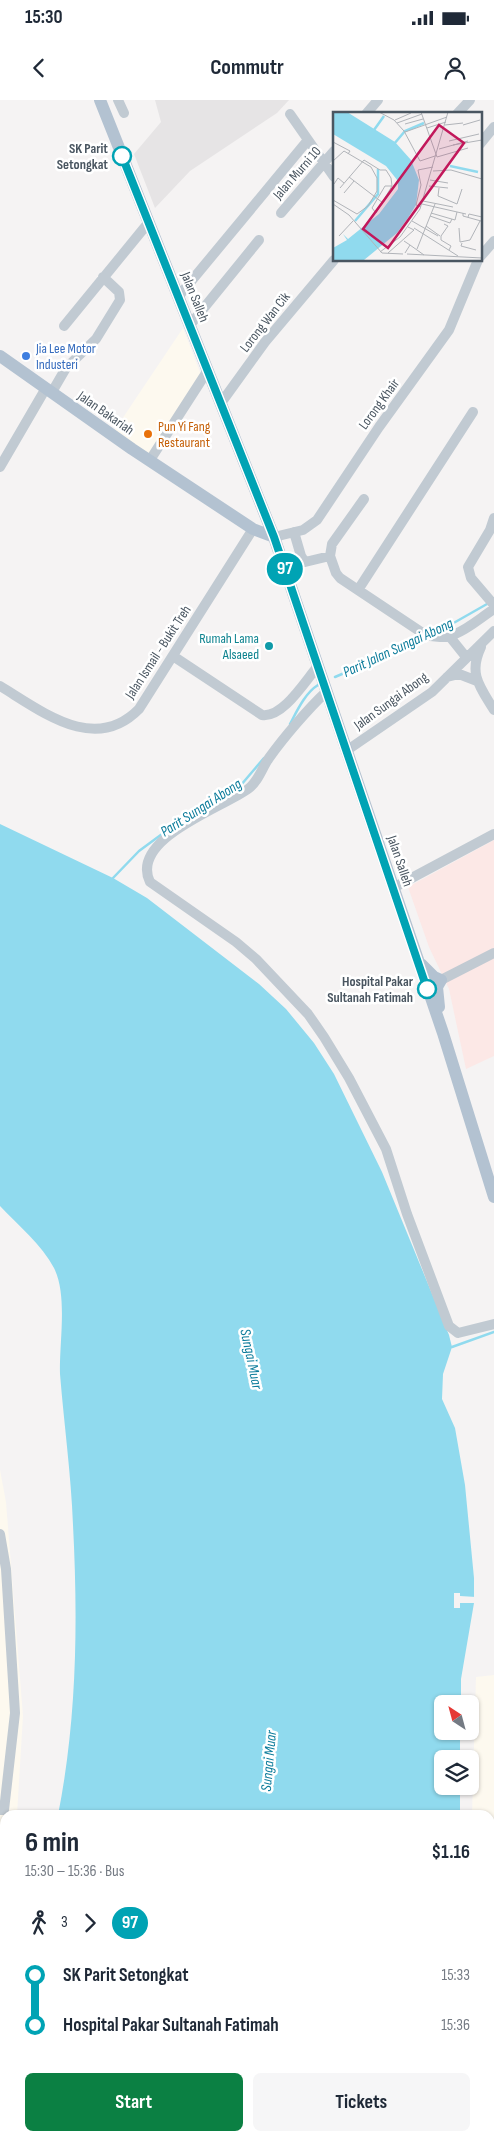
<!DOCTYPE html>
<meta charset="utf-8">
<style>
body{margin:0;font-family:"Sofia Sans Condensed",sans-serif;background:#f6f6f7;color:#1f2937;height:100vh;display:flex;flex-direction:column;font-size:19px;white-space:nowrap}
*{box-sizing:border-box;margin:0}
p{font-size:16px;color:#747a83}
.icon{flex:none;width:28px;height:28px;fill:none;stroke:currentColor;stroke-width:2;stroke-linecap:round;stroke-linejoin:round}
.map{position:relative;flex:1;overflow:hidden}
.drawer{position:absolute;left:0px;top:1710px;width:495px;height:331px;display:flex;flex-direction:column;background:#fff;border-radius:15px 15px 0 0;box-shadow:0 1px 4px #0004}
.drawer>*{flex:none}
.badge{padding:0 10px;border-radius:16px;font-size:18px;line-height:32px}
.needle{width:32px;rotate:324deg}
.controls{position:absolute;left:434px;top:1595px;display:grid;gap:10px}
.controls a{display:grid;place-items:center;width:45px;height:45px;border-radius:8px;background:#fff;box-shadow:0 1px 4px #0004;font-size:25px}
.map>.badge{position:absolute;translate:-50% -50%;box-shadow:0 0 0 2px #fff}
.legs{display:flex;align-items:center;gap:8px;height:55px;padding:0 25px;font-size:16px}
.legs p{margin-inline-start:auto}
.summary{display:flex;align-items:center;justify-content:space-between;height:85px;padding:0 25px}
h1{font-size:28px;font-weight:700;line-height:38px}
.button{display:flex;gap:10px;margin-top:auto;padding:10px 25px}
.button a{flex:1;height:58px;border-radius:8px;background:#0b8043;color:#fff;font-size:20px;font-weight:700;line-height:58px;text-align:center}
.button a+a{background:#f6f6f7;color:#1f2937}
ul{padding:0 25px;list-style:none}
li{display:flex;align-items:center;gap:18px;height:50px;font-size:19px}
li i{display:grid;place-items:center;width:8px;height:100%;margin:0 6px;background:currentColor}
li i::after{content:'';width:12px;height:12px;margin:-6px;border:4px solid;border-radius:50%;background:#fff}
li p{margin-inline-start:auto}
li:first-child i{background:linear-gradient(#0000 50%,currentColor 0)}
li:last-child i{background:linear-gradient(currentColor 50%,#0000 0)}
.status{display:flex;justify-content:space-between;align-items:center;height:35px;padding:0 25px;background:#fff;direction:ltr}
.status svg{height:14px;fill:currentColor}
header{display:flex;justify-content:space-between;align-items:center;height:65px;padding:0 25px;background:#fff;font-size:22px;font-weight:700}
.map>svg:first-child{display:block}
</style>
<div class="status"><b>15:30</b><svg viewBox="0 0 49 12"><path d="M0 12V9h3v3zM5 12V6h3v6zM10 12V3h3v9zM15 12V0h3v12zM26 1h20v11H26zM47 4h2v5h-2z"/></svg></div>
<header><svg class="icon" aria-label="back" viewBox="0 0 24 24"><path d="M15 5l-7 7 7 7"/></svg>Commutr<svg class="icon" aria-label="person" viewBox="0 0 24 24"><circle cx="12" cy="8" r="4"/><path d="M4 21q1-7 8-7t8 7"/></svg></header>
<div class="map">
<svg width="494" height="2041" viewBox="0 0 494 2041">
<rect width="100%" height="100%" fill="#f5f3f3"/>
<!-- commercial -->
<path fill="#fdf9ef" d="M183,228L201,275L150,354L114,331Z
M0,1370L6,1402L23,1616L17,1715H5V1831L0,1857Z
M494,1575V1788L490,1787V1715H472L476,1577Z
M490,1793L494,1795V2041H404L405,2036H490Z"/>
<!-- education -->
<path fill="#e6e4e5" d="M155,0H289L277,13L190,71L155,108L134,54L161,22Z"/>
<!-- medical -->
<path fill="#fce8e6" d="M494,740V956L466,969L449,889L429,847L408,787Z"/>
<!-- water -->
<path fill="#90daee" d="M0,724L113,778L147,798L259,884L286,909L314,943L334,974L382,1072L449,1235L452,1247L443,1274L442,1299L455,1328L465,1385L474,1478V1503L461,1579V1604H442V1631H460V1659H442V1686H460V1715H58C77,1619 78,1522 73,1425C71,1374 64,1324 60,1274C59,1243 68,1196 54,1168C42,1145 18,1125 0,1106Z
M5,1935V2036H406L405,2041H0V1955Z"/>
<!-- pier -->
<path fill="#f5f3f3" d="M454,1493H460V1496L476,1497V1503H460V1508H454Z"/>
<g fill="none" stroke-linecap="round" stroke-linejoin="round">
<!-- stream -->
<path stroke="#90daee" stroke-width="2.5" d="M436,533L487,504
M335,577L426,538
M290,624C297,611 305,593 318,585
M197,712L241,685L264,658
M113,778L139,751L177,723
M452,1247L494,1232"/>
<!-- minor -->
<path stroke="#c1cad2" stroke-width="10" d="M118,0L124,13
M290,14L334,77
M366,14L378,0
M457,14L470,0
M480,44L494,27
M281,113L334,51
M480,157L494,141
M178,197L308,40
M190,225L259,140
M64,226L149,122
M52,292L66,268L96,239L120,200L119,192L103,177
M221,303L265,242L334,160
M150,360L208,270
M0,367L46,288
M364,399L332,444L330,456L336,473L340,478L424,534C452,545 470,525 494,509
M494,418L490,430L468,467L471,478L494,505
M294,432L301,456L305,462L330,456
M274,437L303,430L317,420L379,327L449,230L478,160
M358,490L473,312
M450,537L466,557
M481,547C468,574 480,587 494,610
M173,556L262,615C283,618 305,581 318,566
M447,577L459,574L477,581
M0,586C43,612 95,654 139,609L253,429
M326,592C308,609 284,637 269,658C262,668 258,682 248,689C222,708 129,739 150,782L236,842L256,859L308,914L324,937L349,978L386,1049L407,1114L449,1226L458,1233L494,1224
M346,651L432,592L494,531
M393,788L494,734
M441,880L494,853
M0,1434L6,1469L15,1613L4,1710H0"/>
<!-- major -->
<path stroke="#b3c2d1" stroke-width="12" d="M100,0L274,437L443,933L494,1097
M0,256L132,349L253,429L274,437
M421,864L434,877L441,880L437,887L439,907
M490,1956L494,1944
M462,2041L464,2036"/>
</g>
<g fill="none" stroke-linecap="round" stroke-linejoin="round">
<defs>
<path id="line-1" d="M122,56L274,437L427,889"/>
</defs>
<!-- line-1 casing -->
<use href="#line-1" stroke="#fff" stroke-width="11"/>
<!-- line-1 -->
<use href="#line-1" stroke="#00a3b4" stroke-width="8"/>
</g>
<!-- markers -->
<g fill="#fff" stroke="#00a3b4" stroke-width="2.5">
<circle cx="122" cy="56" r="9"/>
<circle cx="427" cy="889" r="9"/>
</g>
<circle fill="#3f7fe0" stroke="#fff" stroke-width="2" cx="26" cy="256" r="5"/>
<circle fill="#e8710a" stroke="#fff" stroke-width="2" cx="148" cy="334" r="5"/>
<circle fill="#0f9aa8" stroke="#fff" stroke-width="2" cx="269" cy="546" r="5"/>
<g text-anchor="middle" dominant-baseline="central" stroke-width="5" stroke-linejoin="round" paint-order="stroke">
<!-- stop labels -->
<g font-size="14" font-weight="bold" fill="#4a5661" stroke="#fff" text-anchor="end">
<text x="108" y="48">SK Parit<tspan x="108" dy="16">Setongkat</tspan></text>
<text x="413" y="881">Hospital Pakar<tspan x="413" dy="16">Sultanah Fatimah</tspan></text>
</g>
<!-- street labels -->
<g font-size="14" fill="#4a5661" stroke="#fff">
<text transform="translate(297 73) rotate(-49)">Jalan Murni 10</text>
<text transform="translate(195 197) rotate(68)">Jalan Salleh</text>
<text transform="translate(265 222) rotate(-52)">Lorong Wan Cik</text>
<text transform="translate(379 304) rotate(-54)">Lorong Khair</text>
<text transform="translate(106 313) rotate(35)">Jalan Bakariah</text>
<text transform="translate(158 552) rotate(-57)">Jalan Ismail - Bukit Treh</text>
<text transform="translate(391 601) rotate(-36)">Jalan Sungai Abong</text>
<text transform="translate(400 761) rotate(71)">Jalan Salleh</text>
</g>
<!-- shop labels -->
<g font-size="14" fill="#366cbe" stroke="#fff" text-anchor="start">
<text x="36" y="248">Jia Lee Motor<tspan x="36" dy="16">Industeri</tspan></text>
</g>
<!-- food labels -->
<g font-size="14" fill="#c56008" stroke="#fff" text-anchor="start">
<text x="158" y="326">Pun Yi Fang<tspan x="158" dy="16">Restaurant</tspan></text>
</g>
<!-- culture labels -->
<g font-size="14" fill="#0d838f" stroke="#fff" text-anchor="end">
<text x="259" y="538">Rumah Lama<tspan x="259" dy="16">Alsaeed</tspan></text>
</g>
<!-- water labels -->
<g font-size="15" font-style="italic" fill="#0c7c9b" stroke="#fff">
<text transform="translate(398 548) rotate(-25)">Parit Jalan Sungai Abong</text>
<text transform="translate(201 708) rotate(-33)">Parit Sungai Abong</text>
<text transform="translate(251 1259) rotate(78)">Sungai Muar</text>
<text transform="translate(269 1661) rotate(-85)">Sungai Muar</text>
</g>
</g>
<!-- overview -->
<g transform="translate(333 12)">
<rect width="149" height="149" fill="#f5f3f3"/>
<path d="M0,0H14L62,30L78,48L86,68L83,93L75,106L64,121L31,148H0V136L14,128L10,122L15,127L46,102L65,77V69L53,54L0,22Z" fill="#90daee"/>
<path fill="none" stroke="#90daee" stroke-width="2.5" d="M41,18L51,4M61,32L72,19L91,11M117,54L145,60M22,109L45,82V57"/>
<path fill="none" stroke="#b1b4b9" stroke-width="1" d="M46,0L61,8L71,19L87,49L102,44M88,0L104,45M62,8L78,1M64,11L89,2M72,12L90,7M112,13L130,11M130,13L147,8M94,16L113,10M72,20L114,5M116,29L146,22M0,30L17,39L15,42M120,33L149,28M106,37L135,29M104,45L135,36M0,49L11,39L38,55L44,66V79L35,94L24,102L0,88M100,59L118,58L149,67M16,65L50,91M97,68L115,71M1,72L5,66L11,71M96,74L115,76M7,76L31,48L47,58H53L58,66L59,74L43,101L39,96L52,74H59M106,76L105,84L124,92L129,77M11,81L21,69M90,89L120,95M0,92L16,103L49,141L70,142M89,92L133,102M88,95L83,93L88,73L85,58L100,55M98,101L122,108L124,100M130,101V104L148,109M97,104L117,111L119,107M135,105L136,102L149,105M79,109L105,124M93,114L107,124M81,116L125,144M126,116L127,130L137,128L147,109M6,124L20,109M108,124V128L118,134L116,138M108,124L115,114L111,112M71,129L77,133L72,141M129,131L128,134L143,138M77,133L91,143M84,137L102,92M47,140L67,125L87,97L115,0M55,141L81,118L75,115M74,142L149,146"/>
<path fill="#c2185b" fill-opacity="0.15" stroke="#c2185b" stroke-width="2.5" d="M106,13L131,31L55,136L30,117Z"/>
<rect width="149" height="149" fill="none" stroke="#4a5661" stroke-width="2.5"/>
</g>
</svg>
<div class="controls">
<a><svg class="needle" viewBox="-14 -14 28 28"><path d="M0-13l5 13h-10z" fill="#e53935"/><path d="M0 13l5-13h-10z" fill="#747a83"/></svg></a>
<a><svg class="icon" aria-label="layers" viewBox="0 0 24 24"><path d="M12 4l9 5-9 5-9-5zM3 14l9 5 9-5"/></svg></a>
</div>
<b class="badge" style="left:285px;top:469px;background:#00a3b4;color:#fff">97</b>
<section class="drawer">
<div class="summary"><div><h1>6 min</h1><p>15:30 – 15:36 · Bus</p></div><b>$1.16</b></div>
<div class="legs"><svg class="icon" aria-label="walk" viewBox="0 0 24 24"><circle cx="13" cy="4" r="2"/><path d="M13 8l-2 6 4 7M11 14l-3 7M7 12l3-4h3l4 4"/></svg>3<svg class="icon" aria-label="forward" viewBox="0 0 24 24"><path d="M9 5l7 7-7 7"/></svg><b class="badge" style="background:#00a3b4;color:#fff">97</b></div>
<ul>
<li><i style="color:#00a3b4"></i><b>SK Parit Setongkat</b><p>15:33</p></li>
<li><i style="color:#00a3b4"></i><b>Hospital Pakar Sultanah Fatimah</b><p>15:36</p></li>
</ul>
<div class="button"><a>Start</a><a>Tickets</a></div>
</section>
</div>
